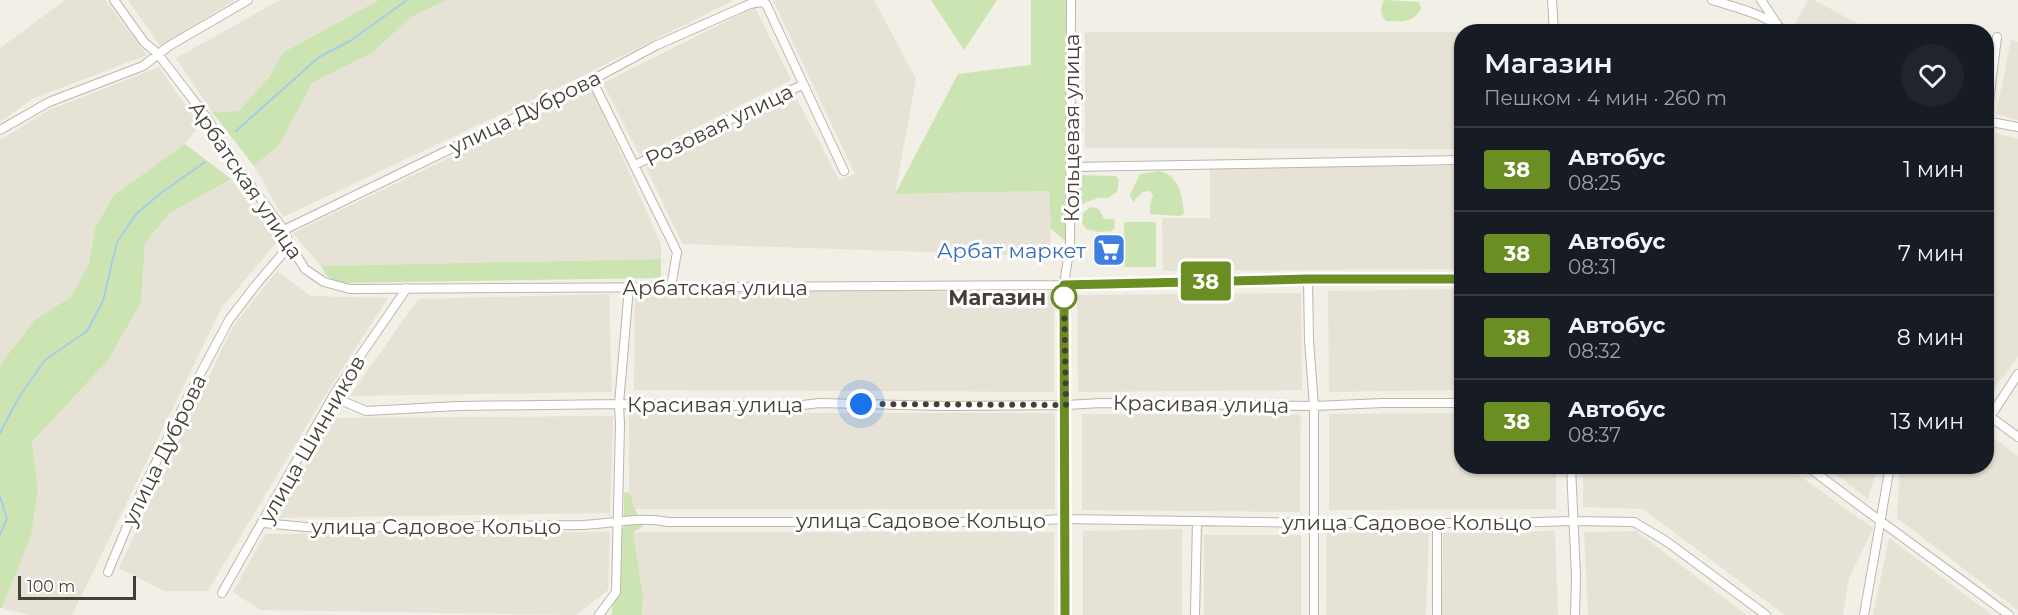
<!DOCTYPE html>
<html lang="ru">
<meta charset="utf-8">
<style>
body{margin:0;font-family:Montserrat,sans-serif;background:#20242c;color:#f1f3f6;height:100vh;display:flex;flex-direction:column;font-size:22px;white-space:nowrap}
*{box-sizing:border-box;margin:0}
p{font-size:20px;color:#9ea1a6}
.icon{flex:none;width:33px;height:33px;fill:none;stroke:currentColor;stroke-width:2;stroke-linecap:round;stroke-linejoin:round}
.map{position:relative;flex:1;overflow:hidden}
.panel{position:absolute;left:1454px;top:24px;width:540px;height:450px;display:flex;flex-direction:column;background:#171b24;border-radius:24px;box-shadow:0 2px 4px #0004}
.panel>*{flex:none}
.badge{padding:0 12px;border-radius:4px;font-size:21px;line-height:39px}
.scale{position:absolute;left:18px;bottom:15px;width:118px;box-sizing:border-box;padding-left:6px;border:3px solid #454036;border-top:0;font-size:16px;line-height:21px;white-space:nowrap;color:#454036;-webkit-text-stroke:4px #fff;paint-order:stroke}
.you{position:absolute;width:30px;height:30px;margin:-15px;border:4px solid #fff;border-radius:50%;background:#1a73e8;box-shadow:0 0 0 9px #1a73e833}
.map>.badge{position:absolute;translate:-50% -50%;box-shadow:0 0 0 3px #fff}
.round{display:grid;place-items:center;flex:none;width:63px;height:63px;border-radius:32px;background:#20242c}
.headline{display:flex;align-items:center;justify-content:space-between;height:102px;padding:0 30px}
h1{font-size:28px;font-weight:600;line-height:45px}
ul{padding:0;list-style:none}
li{display:flex;align-items:center;gap:18px;height:84px;padding:0 30px;border-top:2px solid #363941}
li div{flex:1}
li b{display:block;font-size:22px}
li em{font-style:normal}
li .badge{min-width:66px;font-weight:700;text-align:center}
.map>svg:first-child{display:block}
</style>
<div class="map">
<svg width="2018" height="615" viewBox="0 0 2018 615">
<rect width="100%" height="100%" fill="#f2efe7"/>
<!-- residential -->
<path fill="#e6e2d5" d="M65,0H105L147,55L32,99L0,122V48Z
M128,0H235L160,46Z
M280,0H379L284,52L269,77L239,111L212,112L176,58Z
M447,0H734L578,78L283,217L254,166L280,144L312,83L372,53L411,17Z
M773,0H874L916,79L895,194L1049,191L1051,229L1050,256L683,244L646,168L796,97L839,180L855,174Z
M1808,0H1814L1871,31H1801L1793,27Z
M755,7L791,80L640,156L603,83Z
M1085,32H1461V149L1085,148Z
M2011,40L2018,42V120L1996,114Z
M159,67L199,125L185,144L114,195L95,228L89,264L71,297L35,320L3,361L0,371V140L49,110Z
M592,89L661,244V259L321,266L293,233Z
M1996,133L2018,139V357L1992,391L1986,387V179Z
M1461,166V269L1163,271L1162,218H1210V167Z
M231,179L277,242L222,307L72,615H30L2,608L31,536L38,489L32,442L109,359L141,302L145,243L170,213Z
M277,271L311,296L388,298L322,400L208,591H164L119,568L233,326Z
M1461,289V390L1329,392L1328,291Z
M635,290L1054,292V392L634,390Z
M1301,293L1302,390L1078,392L1077,295Z
M609,294L612,392L350,396L418,299Z
M629,413H1055V509H629Z
M1461,413V466L1556,467V509L1329,510V414Z
M1082,414L1301,415L1300,512L1082,510Z
M613,416L610,513L276,518L332,418Z
M1986,432L2018,456V610L1897,518L1900,467L1986,466Z
M1583,467H1787L1873,528L1849,578L1843,615H1785L1643,509L1583,507Z
M1826,467H1877L1868,499Z
M1182,529V615H1083V531Z
M1429,531L1426,615H1326L1327,533Z
M1555,531L1558,615H1442L1443,533Z
M1636,531L1747,615H1588L1584,532Z
M610,532L608,590L576,615L260,610L233,592L265,534Z
M633,532H1054V615H642L643,596Z
M1204,535H1301V615H1204Z
M1889,538L1992,615H1873Z"/>
<!-- green -->
<path fill="#cbe4b2" d="M379,0H447L411,17L372,53L312,83L280,144L254,166L212,112L239,111L269,77L284,52Z
M931,0H997L964,50Z
M1031,0H1067L1065,241L1051,229L1049,191L895,194L958,74L1031,65Z
M1384,0L1419,2L1421,9C1414,23 1400,22 1386,21C1380,15 1380,7 1384,0Z
M185,144L231,179L170,213L145,243L141,302L109,359L32,442L38,489L31,536L2,608H0V371L3,361L35,320L71,297L89,264L95,228L114,195Z
M1160,171C1180,177 1182,195 1184,213L1180,216L1150,214V205L1153,195L1150,191L1143,192L1133,202L1130,195L1140,174Z
M1080,175L1116,176L1119,180L1117,192L1108,198H1098L1079,205L1076,204C1072,195 1074,186 1076,177Z
M1091,207L1099,209L1104,219H1114L1115,227L1112,231L1099,232L1086,229L1082,223L1083,213Z
M1124,222H1156V267H1125Z
M661,259V278L338,283L327,276L321,266Z
M627,492L631,495L633,506L643,524L641,528L633,532L643,596L642,615H611L616,592L620,532L624,527V493Z"/>
<g fill="none" stroke-linecap="round" stroke-linejoin="round">
<!-- stream -->
<path stroke="#a6ccec" stroke-width="2" d="M236,131L319,57L350,41L407,0
M0,433L19,397L45,360L87,331L103,301L117,242L137,213L161,193L205,162
M0,497L7,518L0,535"/>
<defs>
<path id="street" d="M114,0L144,42L158,54L207,118L242,174L284,230L290,245L305,269L324,282L350,289L1064,285L1308,279H1461
M1552,0L1554,32
M1712,0C1738,8 1765,14 1786,32
M1761,0L1777,24
M592,80L677,252L671,287
M1986,121L2018,127
M1986,126L1997,37
M0,130L49,102L143,66L169,46L248,0
M635,165L802,85
M1070,167L1461,160
M284,230L592,80L655,46L750,4L761,2L766,4L844,171
M1308,279L1309,340L1314,406V615
M336,391L345,402L366,411L458,406L619,404L746,406L768,409L820,403L945,406L1066,405L1101,403L1314,406L1383,403H1461
M1988,415L2018,437
M1990,417L2018,374
M1571,466L1576,576L1575,615
M1807,466C1873,517 1942,565 2009,615
M263,523L317,528L581,525C610,524 639,516 668,522H1005L1064,519L1314,523H1504L1573,521L1634,522L1666,541L1766,615
M108,572L141,493L188,397L229,320L255,286L290,245
M222,593L336,391L407,288
M599,615L616,592L620,424L619,404L629,287
M1065,615L1064,519L1066,405L1064,285L1070,244L1071,0
M1195,615L1197,521
M1437,615V524
M1864,615L1890,466"/>
</defs>
<!-- street casing -->
<use href="#street" stroke="#bdb7aa" stroke-width="10"/>
<!-- street -->
<use href="#street" stroke="#fff" stroke-width="8"/>
</g>
<g fill="none" stroke-linecap="round" stroke-linejoin="round">
<defs>
<path id="line" d="M1065,615L1064,285L1308,279H1461"/>
</defs>
<!-- line casing -->
<use href="#line" stroke="#fff" stroke-width="14"/>
<!-- line -->
<use href="#line" stroke="#6b8e23" stroke-width="9"/>
<!-- walk -->
<path stroke="#454036" stroke-width="6" stroke-dasharray="0 10.8" d="M861,404L1066,405L1064,297"/>
</g>
<!-- icons -->
<defs>
<symbol id="supermarket-square" viewBox="-11 -11 22 22"><rect x="-9" y="-9" width="18" height="18" rx="4" fill="#3f7fe0" stroke="#fff"/><path d="M-6-5.5h2.5l.6 2H6L4.5 2H-2.5L-4.4-4H-6ZM-1.5 3.2a1.3 1.3 0 1 0 .1 0ZM3 3.2a1.3 1.3 0 1 0 .1 0Z" fill="#fff"/></symbol>
</defs>
<g fill-rule="evenodd">
<use href="#supermarket-square" x="1090" y="231" width="38" height="38"/>
</g>
<!-- markers -->
<circle fill="#fff" stroke="#6b8e23" stroke-width="3" cx="1064" cy="297" r="12"/>
<g text-anchor="middle" dominant-baseline="central" stroke-width="6" stroke-linejoin="round" paint-order="stroke">
<!-- street labels -->
<g font-size="21" fill="#454036" stroke="#fff">
<text transform="translate(525 112) rotate(-26)">улица Дуброва</text>
<text transform="translate(719 125) rotate(-26)">Розовая улица</text>
<text transform="translate(1071 128) rotate(-90)">Кольцевая улица</text>
<text transform="translate(246 180) rotate(56)">Арбатская улица</text>
<text x="715" y="287">Арбатская улица</text>
<text x="715" y="404">Красивая улица</text>
<text transform="translate(1201 404) rotate(1)">Красивая улица</text>
<text transform="translate(312 439) rotate(-60)">улица Шинников</text>
<text transform="translate(164 450) rotate(-64)">улица Дуброва</text>
<text x="921" y="520">улица Садовое Кольцо</text>
<text x="1407" y="522">улица Садовое Кольцо</text>
<text x="436" y="526">улица Садовое Кольцо</text>
</g>
<!-- shop labels -->
<g font-size="21" fill="#366cbe" stroke="#fff" text-anchor="end">
<text x="1086" y="250">Арбат маркет</text>
</g>
<!-- stop labels -->
<g font-size="21" font-weight="bold" fill="#454036" stroke="#fff" text-anchor="end">
<text x="1046" y="297">Магазин</text>
</g>
</g>
</svg>
<div class="scale">100 m</div>
<div class="you" style="left:861px;top:404px"></div>
<b class="badge" style="left:1206px;top:281px;background:#6b8e23;color:#fff">38</b>
<section class="panel">
<div class="headline"><div><h1>Магазин</h1><p>Пешком · 4 мин · 260 m</p></div><a class="round"><svg class="icon" aria-label="heart" viewBox="0 0 24 24"><path d="M12 20l-8-8c-3-5 5-10 8-4 3-6 11-1 8 4z"/></svg></a></div>
<ul>
<li><span class="badge" style="background:#6b8e23;color:#fff">38</span><div><b>Автобус</b><p>08:25</p></div><em>1 мин</em></li>
<li><span class="badge" style="background:#6b8e23;color:#fff">38</span><div><b>Автобус</b><p>08:31</p></div><em>7 мин</em></li>
<li><span class="badge" style="background:#6b8e23;color:#fff">38</span><div><b>Автобус</b><p>08:32</p></div><em>8 мин</em></li>
<li><span class="badge" style="background:#6b8e23;color:#fff">38</span><div><b>Автобус</b><p>08:37</p></div><em>13 мин</em></li>
</ul>
</section>
</div>
